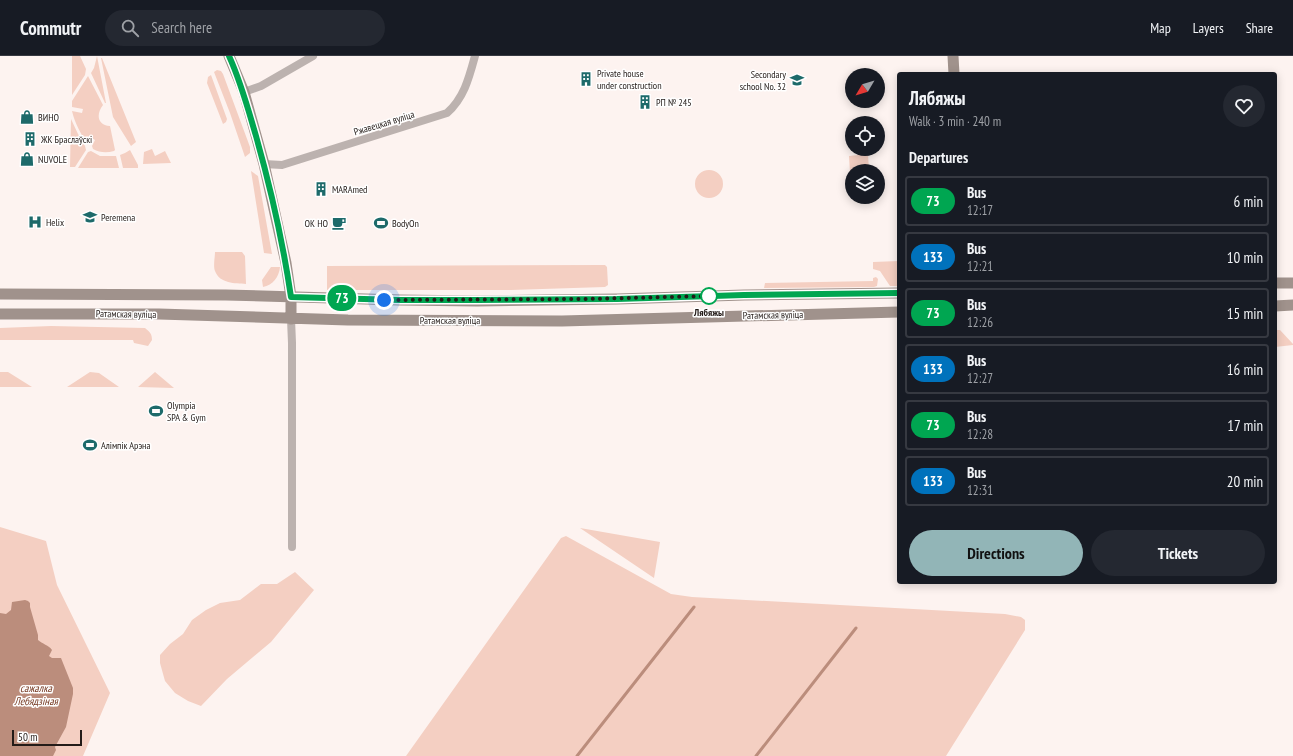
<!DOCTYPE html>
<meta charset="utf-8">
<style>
body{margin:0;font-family:"PT Sans Narrow",sans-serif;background:#242831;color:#f1f3f6;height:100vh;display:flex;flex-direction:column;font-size:15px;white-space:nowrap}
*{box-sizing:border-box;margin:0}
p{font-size:13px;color:#9ea1a6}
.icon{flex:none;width:22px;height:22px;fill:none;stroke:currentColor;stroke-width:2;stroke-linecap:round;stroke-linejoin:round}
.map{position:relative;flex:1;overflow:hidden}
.sheet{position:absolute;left:897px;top:16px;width:380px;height:512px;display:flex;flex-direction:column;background:#171b24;border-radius:4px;box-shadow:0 2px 10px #0003}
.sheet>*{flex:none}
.badge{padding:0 8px;border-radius:13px;font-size:14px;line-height:26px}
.needle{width:26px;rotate:232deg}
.buttons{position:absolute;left:845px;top:12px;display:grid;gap:8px}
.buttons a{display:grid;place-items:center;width:40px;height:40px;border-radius:50%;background:#171b24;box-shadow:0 2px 10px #0003;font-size:20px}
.scale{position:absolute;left:12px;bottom:10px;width:70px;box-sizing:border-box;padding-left:4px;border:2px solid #231b18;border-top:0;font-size:11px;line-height:14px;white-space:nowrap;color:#231b18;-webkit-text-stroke:3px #fff;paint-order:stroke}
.you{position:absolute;width:20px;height:20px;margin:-10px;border:3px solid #fff;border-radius:50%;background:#1a73e8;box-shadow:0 0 0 6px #1a73e833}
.map>.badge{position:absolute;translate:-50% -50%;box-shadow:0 0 0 2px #fff}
h2{padding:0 12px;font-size:15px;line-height:36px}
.round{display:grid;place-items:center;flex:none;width:42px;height:42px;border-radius:21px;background:#242831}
.summary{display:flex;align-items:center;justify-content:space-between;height:68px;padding:0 12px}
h1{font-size:19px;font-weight:700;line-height:30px}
.primary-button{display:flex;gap:8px;margin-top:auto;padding:8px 12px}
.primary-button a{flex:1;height:46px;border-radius:24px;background:#92b5b7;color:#111;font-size:16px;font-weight:700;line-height:46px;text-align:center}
.primary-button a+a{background:#242831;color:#f1f3f6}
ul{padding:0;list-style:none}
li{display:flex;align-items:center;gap:12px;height:50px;margin:0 8px 6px;padding:0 4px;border:2px solid #363941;border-radius:4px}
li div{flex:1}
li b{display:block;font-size:15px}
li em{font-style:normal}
li .badge{min-width:44px;font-weight:700;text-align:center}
header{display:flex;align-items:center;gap:24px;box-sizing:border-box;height:56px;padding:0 20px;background:#171b24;border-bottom:1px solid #363941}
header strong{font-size:19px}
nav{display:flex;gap:22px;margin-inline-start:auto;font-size:14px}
.search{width:280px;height:36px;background:#242831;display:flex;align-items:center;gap:10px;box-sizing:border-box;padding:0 14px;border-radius:22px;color:#9ea1a6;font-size:15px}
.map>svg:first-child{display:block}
</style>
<header>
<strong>Commutr</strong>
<div class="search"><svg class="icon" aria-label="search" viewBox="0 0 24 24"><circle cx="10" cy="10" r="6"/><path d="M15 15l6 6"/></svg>Search here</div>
<nav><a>Map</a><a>Layers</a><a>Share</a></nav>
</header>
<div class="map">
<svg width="1293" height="700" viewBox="0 0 1293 700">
<rect width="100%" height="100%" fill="#fdf3f0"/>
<!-- green -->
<path fill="#f4cfc2" d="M72,0H80L86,13L85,19L72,39Z
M97,0L106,47H105L91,17L94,12Z
M101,2H102L136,86L131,90L113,61Z
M217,14L221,15L223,18L250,91V97L245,101L230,57L214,16Z
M211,19L227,63L226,66L223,68L207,27L208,21Z
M88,20L103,49C96,58 97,69 110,70L115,94L114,95C107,97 100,97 93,93L92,90L95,84L92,82L88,89C81,78 75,68 72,55L82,57L83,53L72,51V45Z
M71,63L78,78L85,90L86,94L75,111H70Z
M152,93L155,100L165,95L171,107L143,108L144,96Z
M130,94L138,109V112H123L120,99L125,97Z
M91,95L100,100H116L119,112H78L88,96Z
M868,98L869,115H852V134H851L849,100Z
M695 128a14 14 0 1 1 28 0a14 14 0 1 1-28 0Z
M251,115L258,120L272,198L264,197Z
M215,196H242L245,200L246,228C235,227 220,228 215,215C213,210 215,201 215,196Z
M899,205V230H890L880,215L873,213V206Z
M605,209L607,211L608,229L605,231L511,234H327V210Z
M271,211H280C279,221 273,229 263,231L262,224Z
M876,221L878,223L877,230L874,231L764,232L765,227L873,225V222Z
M51,270L145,272C150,276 152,278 152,284L148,290L134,287L133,284H0V272Z
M1275,274H1280L1293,288V289L1275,291Z
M0,316H8L32,331H0Z
M90,316L99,317L119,331H67Z
M155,316L174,332L138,331Z
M0,471L46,485L57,529L110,637L83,700H0Z
M580,472L660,486L654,522Z
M566,480L671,538L692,541L1005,558L1021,561L1025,564V574L946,700H406L561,482Z
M295,516L314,534L271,586L227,623L201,650L188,645L175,637L165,625L160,607V599L170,588L183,578L192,564L206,554L220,547L240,544L261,528H277Z"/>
<!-- water -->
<path fill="#bb8d7c" d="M25,544L28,545L30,547V551L38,579V584C42,588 49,589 52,594L49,600L52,602H61L73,632V638L66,671L55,691L56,694L53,700H0V557L6,558L11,554L12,546Z"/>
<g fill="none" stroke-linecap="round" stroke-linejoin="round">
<!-- stream -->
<path stroke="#bb8d7c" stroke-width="3" d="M577,700L694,551
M756,700L856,572"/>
<!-- street -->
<path stroke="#bcb2af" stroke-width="8" d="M244,36L261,30L313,0
M264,108L282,109L447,57C464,42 469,22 475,0
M291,263L292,287V491"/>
<!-- secondary -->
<path stroke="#a0928c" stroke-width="11" d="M229,0L244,36L264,108L286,207L291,241V263
M953,0L954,18
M1275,227H1293
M0,238L226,239L400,244L477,245L617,243L744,239L899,237
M1275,250L1293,249
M0,258H159L348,264L562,265L899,256"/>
</g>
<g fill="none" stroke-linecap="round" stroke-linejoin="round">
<defs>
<path id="line" d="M229,0C241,26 248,53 256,80C271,133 283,187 291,241L400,244H477L617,243L744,239L899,237"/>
</defs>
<!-- line casing -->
<use href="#line" stroke="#fff" stroke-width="9"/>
<!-- line -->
<use href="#line" stroke="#00a651" stroke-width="6"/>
<!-- walk -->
<path stroke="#231b18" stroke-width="4" stroke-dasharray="0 7.2" d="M384,244L586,243L711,240H709"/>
</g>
<!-- icons -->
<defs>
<symbol id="building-bare" viewBox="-9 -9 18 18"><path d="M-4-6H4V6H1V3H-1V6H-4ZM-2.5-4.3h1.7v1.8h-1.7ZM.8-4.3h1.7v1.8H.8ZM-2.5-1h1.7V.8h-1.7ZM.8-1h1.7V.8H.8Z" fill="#1d6a6a" stroke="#fff" stroke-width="2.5" paint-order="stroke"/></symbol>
<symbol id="school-bare" viewBox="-9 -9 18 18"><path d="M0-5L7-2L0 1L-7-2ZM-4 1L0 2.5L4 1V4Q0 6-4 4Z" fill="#1d6a6a" stroke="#fff" stroke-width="2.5" paint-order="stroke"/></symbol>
<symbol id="shop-bare" viewBox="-9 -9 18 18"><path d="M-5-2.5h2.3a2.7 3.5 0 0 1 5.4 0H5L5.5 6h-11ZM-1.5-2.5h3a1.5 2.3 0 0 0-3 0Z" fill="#1d6a6a" stroke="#fff" stroke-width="2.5" paint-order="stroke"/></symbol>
<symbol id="hospital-bare" viewBox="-9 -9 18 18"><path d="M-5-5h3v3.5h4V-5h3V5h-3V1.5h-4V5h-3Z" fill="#1d6a6a" stroke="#fff" stroke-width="2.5" paint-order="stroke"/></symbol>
<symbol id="cafe-bare" viewBox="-9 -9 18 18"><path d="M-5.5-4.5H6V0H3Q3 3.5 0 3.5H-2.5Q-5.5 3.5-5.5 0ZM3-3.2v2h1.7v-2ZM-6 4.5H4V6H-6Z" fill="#1d6a6a" stroke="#fff" stroke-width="2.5" paint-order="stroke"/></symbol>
<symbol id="stadium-bare" viewBox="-9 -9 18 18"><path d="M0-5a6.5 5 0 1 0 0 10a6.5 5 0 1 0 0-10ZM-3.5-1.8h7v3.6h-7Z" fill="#1d6a6a" stroke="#fff" stroke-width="2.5" paint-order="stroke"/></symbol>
</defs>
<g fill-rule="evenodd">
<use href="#building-bare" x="576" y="13" width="20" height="20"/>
<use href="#school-bare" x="787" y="14" width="20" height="20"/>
<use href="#building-bare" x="635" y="36" width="20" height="20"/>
<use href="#shop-bare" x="17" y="51" width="20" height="20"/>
<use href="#building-bare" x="20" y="73" width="20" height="20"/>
<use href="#shop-bare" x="17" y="93" width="20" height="20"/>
<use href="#building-bare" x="311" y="123" width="20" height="20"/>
<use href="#school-bare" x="80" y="151" width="20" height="20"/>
<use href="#hospital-bare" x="25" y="156" width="20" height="20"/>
<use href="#cafe-bare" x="329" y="157" width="20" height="20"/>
<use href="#stadium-bare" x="371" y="157" width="20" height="20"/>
<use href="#stadium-bare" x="146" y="345" width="20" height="20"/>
<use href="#stadium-bare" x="80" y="379" width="20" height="20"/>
</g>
<!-- markers -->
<circle fill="#fff" stroke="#00a651" stroke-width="2" cx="709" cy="240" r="8"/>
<g text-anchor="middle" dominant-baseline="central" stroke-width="3" stroke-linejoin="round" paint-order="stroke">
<!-- poi labels -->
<g font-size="10" fill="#231b18" stroke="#fff" text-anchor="start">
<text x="597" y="17">Private house<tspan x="597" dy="12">under construction</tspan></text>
<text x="786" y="18" text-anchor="end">Secondary<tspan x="786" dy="12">school No. 32</tspan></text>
<text x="656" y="46">РП № 245</text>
<text x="38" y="61">ВИНО</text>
<text x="41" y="83">ЖК Браслаўскі</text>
<text x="38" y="103">NUVOLE</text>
<text x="332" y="133">MARAmed</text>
<text x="101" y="161">Peremena</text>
<text x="46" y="166">Helix</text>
<text x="328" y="167" text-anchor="end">ОК НО</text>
<text x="392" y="167">BodyOn</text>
<text x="167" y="349">Olympia<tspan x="167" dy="12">SPA &amp; Gym</tspan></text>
<text x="101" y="389">Алімпік Арэна</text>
</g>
<!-- street labels -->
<g font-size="10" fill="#231b18" stroke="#fff">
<text transform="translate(384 67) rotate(-17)">Ржавецкая вуліца</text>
<text transform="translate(126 258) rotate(1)">Ратамская вуліца</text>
<text transform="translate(773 259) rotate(-1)">Ратамская вуліца</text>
<text x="450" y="264">Ратамская вуліца</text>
</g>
<!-- stop labels -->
<g font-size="10" font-weight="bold" fill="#231b18" stroke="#fff">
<text x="709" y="256">Лябяжы</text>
</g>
<!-- water labels -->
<g font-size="11" font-style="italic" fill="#753922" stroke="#fff">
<text x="36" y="632">сажалка<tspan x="36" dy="13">Лебядзіная</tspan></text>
</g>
</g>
</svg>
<div class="buttons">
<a><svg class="needle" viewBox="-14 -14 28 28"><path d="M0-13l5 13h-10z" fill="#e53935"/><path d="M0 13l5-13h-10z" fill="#9ea1a6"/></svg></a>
<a><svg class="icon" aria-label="locate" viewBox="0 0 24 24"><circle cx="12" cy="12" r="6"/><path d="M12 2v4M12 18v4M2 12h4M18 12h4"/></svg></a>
<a><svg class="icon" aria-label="layers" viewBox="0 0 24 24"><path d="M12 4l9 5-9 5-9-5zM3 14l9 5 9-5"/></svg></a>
</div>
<div class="scale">50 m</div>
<div class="you" style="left:384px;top:244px"></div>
<b class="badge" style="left:342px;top:242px;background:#00a651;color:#fff">73</b>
<section class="sheet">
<div class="summary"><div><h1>Лябяжы</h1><p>Walk · 3 min · 240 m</p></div><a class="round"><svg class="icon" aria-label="heart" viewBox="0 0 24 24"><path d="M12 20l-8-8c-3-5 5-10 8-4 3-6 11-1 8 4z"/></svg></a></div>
<h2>Departures</h2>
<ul>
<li><span class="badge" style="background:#00a651;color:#fff">73</span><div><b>Bus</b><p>12:17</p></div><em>6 min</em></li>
<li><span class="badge" style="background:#0072bc;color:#fff">133</span><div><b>Bus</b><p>12:21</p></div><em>10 min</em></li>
<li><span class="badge" style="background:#00a651;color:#fff">73</span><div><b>Bus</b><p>12:26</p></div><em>15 min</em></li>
<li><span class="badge" style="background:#0072bc;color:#fff">133</span><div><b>Bus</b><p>12:27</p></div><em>16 min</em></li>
<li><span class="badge" style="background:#00a651;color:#fff">73</span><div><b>Bus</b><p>12:28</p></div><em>17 min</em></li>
<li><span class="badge" style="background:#0072bc;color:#fff">133</span><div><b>Bus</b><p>12:31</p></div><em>20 min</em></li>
</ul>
<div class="primary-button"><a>Directions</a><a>Tickets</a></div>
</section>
</div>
